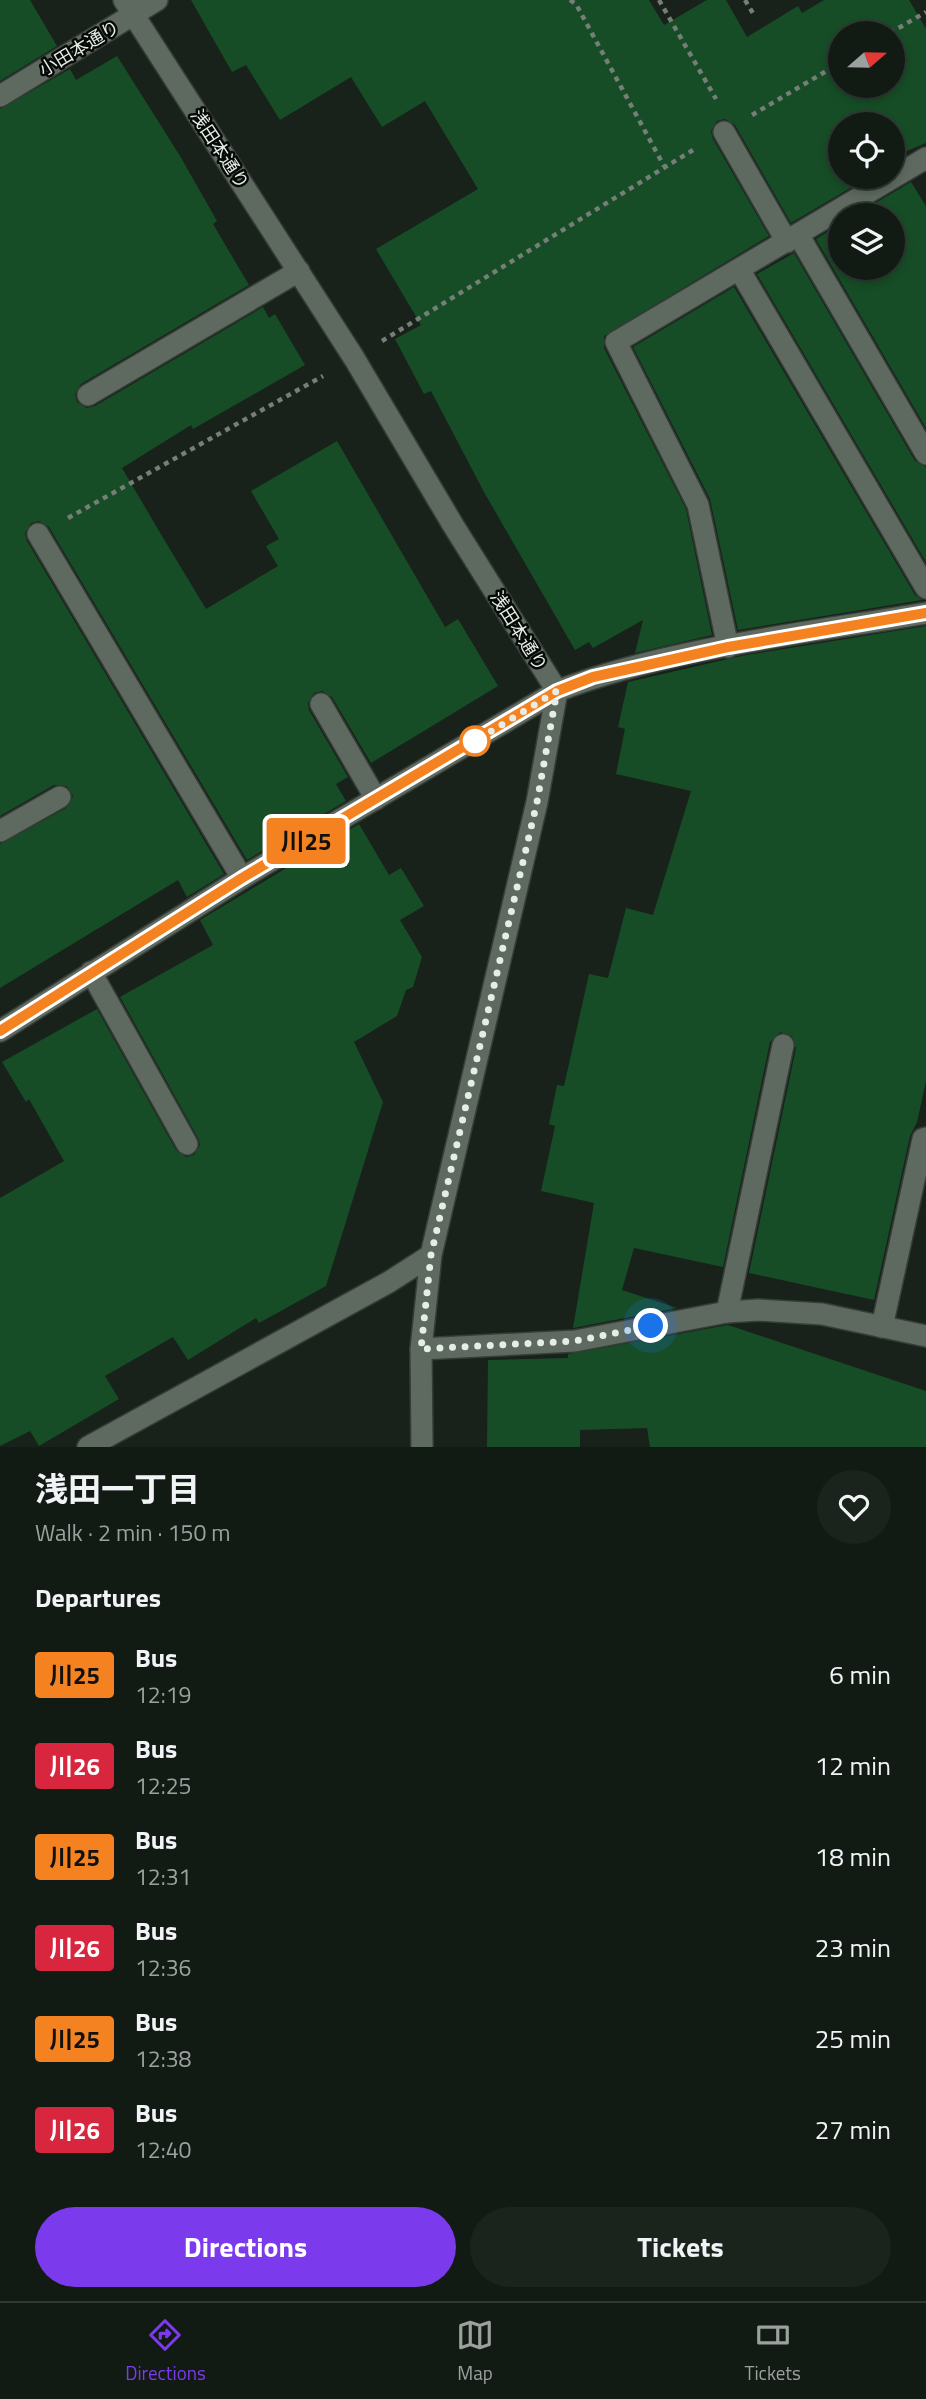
<!DOCTYPE html>
<meta charset="utf-8">
<style>
body{margin:0;font-family:"Titillium Web","Noto Sans JP",sans-serif;background:#1b231d;color:#f1f3f6;height:100vh;display:flex;flex-direction:column;font-size:26px;white-space:nowrap}
*{box-sizing:border-box;margin:0}
p{font-size:23px;color:#9ca1a0}
.icon{flex:none;width:38px;height:38px;fill:none;stroke:currentColor;stroke-width:2;stroke-linecap:round;stroke-linejoin:round}
.map{position:relative;height:1447px;overflow:hidden}
.sheet{display:flex;flex-direction:column;background:#121a14;flex:1}
.sheet>*{flex:none}
.badge{padding:0 14px;border-radius:5px;font-size:24px;line-height:46px}
.needle{width:46px;rotate:70deg}
.buttons{position:absolute;left:828px;top:21px;display:grid;gap:14px}
.buttons a{display:grid;place-items:center;width:77px;height:77px;border-radius:50%;background:#121a14;box-shadow:0 4px 10px #0003,0 0 0 2px #313834;font-size:35px}
.you{position:absolute;width:35px;height:35px;margin:-18px;border:5px solid #fff;border-radius:50%;background:#1a73e8;box-shadow:0 0 0 10px #1a73e833}
.map>.badge{position:absolute;translate:-50% -50%;box-shadow:0 0 0 4px #fff}
h2{padding:0 35px;font-size:26px;line-height:63px}
.round{display:grid;place-items:center;flex:none;width:74px;height:74px;border-radius:37px;background:#1b231d}
.head{display:flex;align-items:center;justify-content:space-between;height:119px;padding:0 35px}
h1{font-size:33px;font-weight:700;line-height:52px}
.button{display:flex;gap:14px;margin-top:auto;padding:14px 35px}
.button a{flex:1;height:80px;border-radius:42px;background:#7c3aed;color:#fff;font-size:28px;font-weight:700;line-height:80px;text-align:center}
.button a+a{background:#1b231d;color:#f1f3f6}
ul{padding:0;list-style:none}
li{display:flex;align-items:center;gap:21px;height:91px;padding:0 35px}
li div{flex:1}
li b{display:block;font-size:26px}
li em{font-style:normal}
li .badge{min-width:77px;font-weight:700;text-align:center}
.menu{display:flex;justify-content:space-around;align-items:center;height:98px;border-top:2px solid #313834;background:#121a14;font-size:19px;color:#9ca1a0}
.menu a{display:grid;justify-items:center;gap:4px}
.menu .current{color:#7c3aed}
.map>svg:first-child{display:block}
</style>
<div class="map">
<svg width="926" height="1447" viewBox="0 0 926 1447">
<rect width="100%" height="100%" fill="#18221a"/>
<!-- building -->
<path fill="#164d26" fill-rule="evenodd" d="M0,0H30L57,46L0,81Z
M191,0H649L664,25L707,0H726L747,37L798,6L802,13L824,0H909L926,29V143L895,156L898,160L892,163V124H840V177H869L791,223L735,125L725,119L717,121L711,131L713,139L769,236L604,336V348L686,509L712,635L635,653L643,620L593,648L589,642L575,650L484,492L431,391L424,394L395,339L421,325L376,249L478,189L425,101L382,127L351,77L280,120L246,65L232,72ZM840,33H892V86H840Z
M117,56L180,156L217,221L213,224L249,285L81,384L75,394L77,402L87,408L95,406L263,307L269,318L275,314L305,365L193,429L191,425L122,468L162,536L206,609L278,566L266,546L279,539L251,491L337,441L445,627L458,619L498,686L371,763L332,697L322,691L314,693L308,703L309,710L348,777L336,784L346,801L247,860L49,527L39,521L31,523L25,533L27,541L224,874L187,897L178,880L0,988V844L66,808L73,796L67,786L54,785L0,816V109L70,69L76,80Z
M911,182L926,206V428L816,239L840,224V268H892V215H855Z
M794,253L915,461L926,467V562L757,274Z
M734,287L915,595L922,600L738,630L710,499L633,347Z
M926,626V1081L917,1122L910,1136L874,1300L749,1273L796,1048L792,1036L780,1032L770,1042L723,1267L634,1248L622,1290L677,1308L573,1328L594,1203L541,1191L555,1126L549,1124L557,1085L564,1086L589,974L608,978L626,908L653,915L691,791L616,774L625,729L618,727L628,682L741,656Z
M359,824L389,875L401,868L424,906L400,920L422,957L413,987L406,990L397,1016L354,1042L383,1102L326,1286L259,1323L256,1318L188,1360L173,1337L105,1376L119,1399L39,1446L30,1431L0,1446V1198L64,1161L29,1099L26,1102L2,1062L97,1009L176,1150L186,1157L194,1155L200,1145L198,1138L120,997L213,945L200,920Z
M728,1325L926,1391V1447H650L647,1428L580,1430V1447H487L488,1360L568,1358V1354Z"/>
<g fill="none" stroke-linecap="round" stroke-linejoin="round">
<defs>
<path id="lane" d="M724,132L787,242
M799,236L926,454
M739,269L926,588
M88,395L299,271
M38,534L242,878
M728,647L698,505L616,342L926,158
M321,704L376,799
M0,831L60,797
M91,972L187,1144
M727,1312L783,1045
M882,1327L923,1139L926,1138"/>
<path id="street" d="M124,0L354,358L453,525L557,691L537,802L431,1255L421,1349L422,1447
M0,96L157,0
M0,1031L242,878L557,691C668,648 808,633 926,613
M421,1349L575,1341L727,1312L758,1310L822,1314L926,1336
M88,1447L389,1282L431,1255"/>
</defs>
<!-- lane casing -->
<use href="#lane" stroke="#363c37" stroke-width="24"/>
<!-- street casing -->
<use href="#street" stroke="#363c37" stroke-width="24"/>
<!-- path -->
<path stroke="#757e77" stroke-width="4.5" stroke-dasharray="5 5" stroke-linecap="butt" d="M570,0L576,4L664,166
M659,0L716,99
M745,0L754,15
M890,33L926,12
M752,115L840,63
M382,341L693,150
M68,518L323,376"/>
<!-- lane -->
<use href="#lane" stroke="#5e695f" stroke-width="21"/>
<!-- street -->
<use href="#street" stroke="#5e695f" stroke-width="21"/>
</g>
<g fill="none" stroke-linecap="round" stroke-linejoin="round">
<defs>
<path id="line" d="M0,1031L242,878L557,691L593,677L728,647L926,613"/>
</defs>
<!-- line casing -->
<use href="#line" stroke="#fff" stroke-width="16"/>
<!-- line -->
<use href="#line" stroke="#f58220" stroke-width="10"/>
<!-- walk -->
<path stroke="#e6ece7" stroke-width="7" stroke-dasharray="0 12.6" d="M475,741L467,746L557,691L537,802L431,1255L421,1349L575,1341L651,1326"/>
</g>
<!-- markers -->
<circle fill="#fff" stroke="#f58220" stroke-width="3.5" cx="475" cy="741" r="14"/>
<g text-anchor="middle" dominant-baseline="central" stroke-width="5" stroke-linejoin="round" paint-order="stroke">
<!-- street labels -->
<g font-size="18" fill="#e6ece7" stroke="#060a07">
<text transform="translate(79 48) rotate(-31)">小田本通り</text>
<text transform="translate(220 149) rotate(57)">浅田本通り</text>
<text transform="translate(519 631) rotate(58)">浅田本通り</text>
</g>
</g>
</svg>
<div class="buttons">
<a><svg class="needle" viewBox="-14 -14 28 28"><path d="M0-13l5 13h-10z" fill="#e53935"/><path d="M0 13l5-13h-10z" fill="#9ca1a0"/></svg></a>
<a><svg class="icon" aria-label="locate" viewBox="0 0 24 24"><circle cx="12" cy="12" r="6"/><path d="M12 2v4M12 18v4M2 12h4M18 12h4"/></svg></a>
<a><svg class="icon" aria-label="layers" viewBox="0 0 24 24"><path d="M12 4l9 5-9 5-9-5zM3 14l9 5 9-5"/></svg></a>
</div>
<div class="you" style="left:651px;top:1326px"></div>
<b class="badge" style="left:306px;top:841px;background:#f58220;color:#111">川25</b>
</div>
<section class="sheet">
<div class="head"><div><h1>浅田一丁目</h1><p>Walk · 2 min · 150 m</p></div><a class="round"><svg class="icon" aria-label="heart" viewBox="0 0 24 24"><path d="M12 20l-8-8c-3-5 5-10 8-4 3-6 11-1 8 4z"/></svg></a></div>
<h2>Departures</h2>
<ul>
<li><span class="badge" style="background:#f58220;color:#111">川25</span><div><b>Bus</b><p>12:19</p></div><em>6 min</em></li>
<li><span class="badge" style="background:#d7263d;color:#fff">川26</span><div><b>Bus</b><p>12:25</p></div><em>12 min</em></li>
<li><span class="badge" style="background:#f58220;color:#111">川25</span><div><b>Bus</b><p>12:31</p></div><em>18 min</em></li>
<li><span class="badge" style="background:#d7263d;color:#fff">川26</span><div><b>Bus</b><p>12:36</p></div><em>23 min</em></li>
<li><span class="badge" style="background:#f58220;color:#111">川25</span><div><b>Bus</b><p>12:38</p></div><em>25 min</em></li>
<li><span class="badge" style="background:#d7263d;color:#fff">川26</span><div><b>Bus</b><p>12:40</p></div><em>27 min</em></li>
</ul>
<div class="button"><a>Directions</a><a>Tickets</a></div>
</section>
<nav class="menu">
<a class="current"><svg class="icon" aria-label="directions" viewBox="0 0 24 24"><path d="M12 3l9 9-9 9-9-9zM9 14v-3h6M13 9l2 2-2 2"/></svg>Directions</a>
<a><svg class="icon" aria-label="map" viewBox="0 0 24 24"><path d="M3 6l6-2 6 2 6-2v14l-6 2-6-2-6 2zM9 4v14M15 6v14"/></svg>Map</a>
<a><svg class="icon" aria-label="tickets" viewBox="0 0 24 24"><path d="M3 7h18v10H3zM15 7v10"/></svg>Tickets</a>
</nav>
